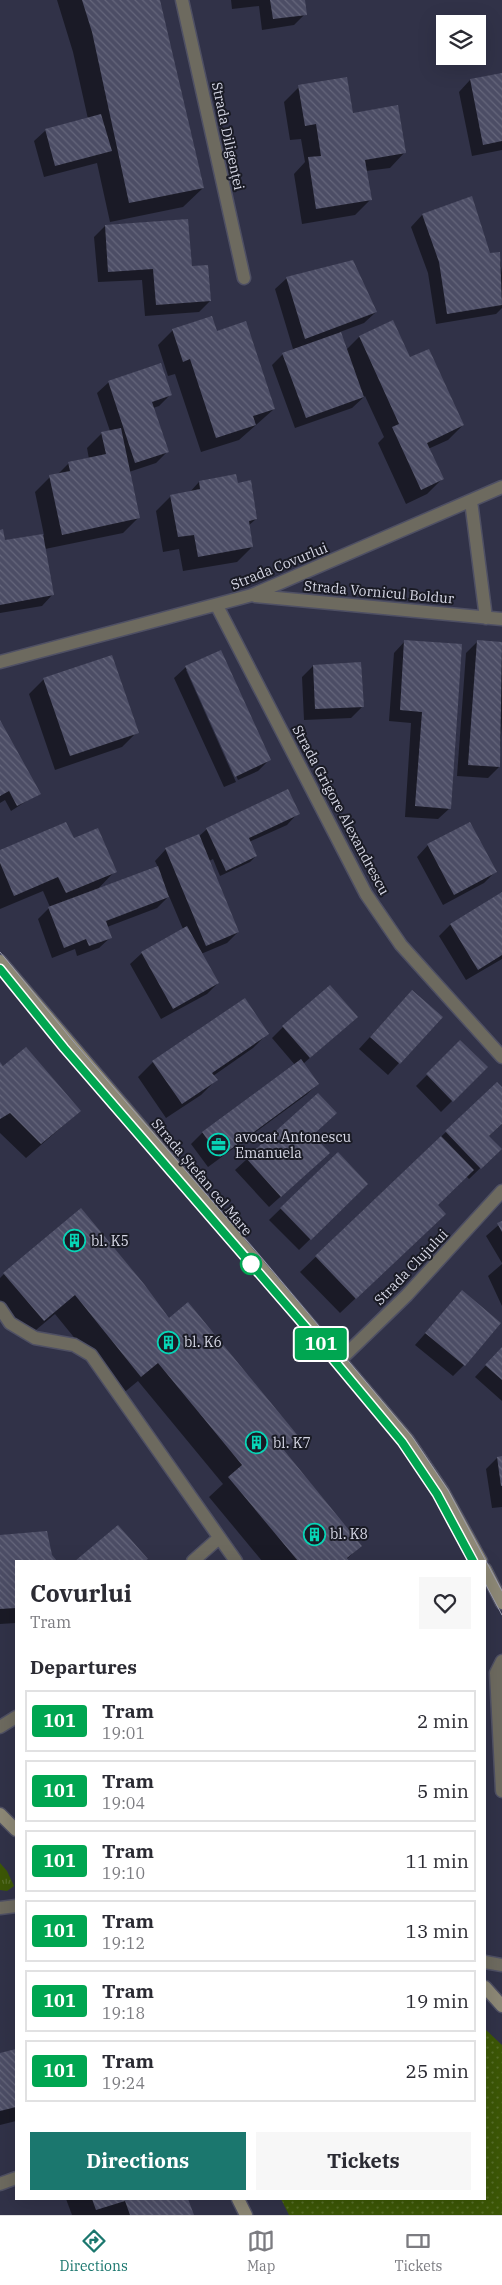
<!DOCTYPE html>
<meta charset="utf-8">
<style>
body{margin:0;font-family:"IBM Plex Serif",serif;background:#f7f7f7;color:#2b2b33;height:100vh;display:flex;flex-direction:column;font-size:19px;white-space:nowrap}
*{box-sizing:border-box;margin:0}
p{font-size:16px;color:#7c7c81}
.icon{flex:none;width:28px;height:28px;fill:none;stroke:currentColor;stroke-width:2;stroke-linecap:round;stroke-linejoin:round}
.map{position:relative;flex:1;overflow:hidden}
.sheet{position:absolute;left:15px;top:1560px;width:471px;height:640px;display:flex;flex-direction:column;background:#fff;border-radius:0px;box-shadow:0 5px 20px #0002}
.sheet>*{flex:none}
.badge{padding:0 10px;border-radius:4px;font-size:18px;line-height:32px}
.controls{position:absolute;left:436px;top:15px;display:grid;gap:10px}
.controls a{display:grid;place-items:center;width:50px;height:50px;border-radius:0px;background:#fff;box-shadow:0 5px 20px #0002;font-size:25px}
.map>.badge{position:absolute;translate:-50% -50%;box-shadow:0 0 0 2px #fff}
h2{padding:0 15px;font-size:19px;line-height:45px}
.round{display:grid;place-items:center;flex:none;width:52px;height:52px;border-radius:0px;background:#f7f7f7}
.head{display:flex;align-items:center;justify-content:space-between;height:85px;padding:0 15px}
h1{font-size:24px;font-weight:800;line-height:38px}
.action{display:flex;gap:10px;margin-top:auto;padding:10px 15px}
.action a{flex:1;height:58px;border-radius:0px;background:#1b776e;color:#fff;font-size:20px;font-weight:800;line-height:58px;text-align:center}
.action a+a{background:#f7f7f7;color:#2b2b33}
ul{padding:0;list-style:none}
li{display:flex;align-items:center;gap:15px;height:62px;margin:0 10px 8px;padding:0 5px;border:2px solid #e1e1e2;border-radius:0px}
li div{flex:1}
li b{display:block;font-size:19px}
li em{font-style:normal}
li .badge{min-width:55px;font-weight:700;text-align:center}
.dock{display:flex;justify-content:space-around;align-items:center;height:70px;border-top:1px solid #e1e1e2;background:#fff;font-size:14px;color:#7c7c81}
.dock a{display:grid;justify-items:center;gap:2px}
.dock .selected{color:#1b776e}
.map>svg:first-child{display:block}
</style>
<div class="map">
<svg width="502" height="2215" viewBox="0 0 502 2215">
<defs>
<pattern id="grass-tufts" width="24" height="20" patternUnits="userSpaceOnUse" patternTransform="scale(1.25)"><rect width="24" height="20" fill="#3c5706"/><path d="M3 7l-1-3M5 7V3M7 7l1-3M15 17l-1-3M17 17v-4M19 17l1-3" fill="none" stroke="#576e2a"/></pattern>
<pattern id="park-dots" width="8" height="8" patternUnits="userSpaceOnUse" patternTransform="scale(1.25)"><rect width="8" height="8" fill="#3c5706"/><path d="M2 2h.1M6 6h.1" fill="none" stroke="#576e2a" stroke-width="1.8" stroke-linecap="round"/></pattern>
<pattern id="building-back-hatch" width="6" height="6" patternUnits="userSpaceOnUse" patternTransform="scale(1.25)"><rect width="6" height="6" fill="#4c4d65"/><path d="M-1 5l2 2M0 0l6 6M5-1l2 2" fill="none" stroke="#65667b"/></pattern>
</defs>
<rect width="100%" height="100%" fill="#313248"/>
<!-- grass -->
<path fill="url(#grass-tufts)" d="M0,1863L7,1871L14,1886L7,1891L0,1890Z"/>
<!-- park -->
<path fill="url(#park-dots)" d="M485,2029L502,2045V2215H289L281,2199H485Z"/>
<!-- shadow -->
<path fill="#0007" d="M57,0H159L203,188L183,207L110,222L97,163L44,177L34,141L46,130L88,119L73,52Z
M231,0H303L305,14L294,25L262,30L259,6L232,9Z
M502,74V150L472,156L459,92L470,80Z
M299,87L352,114L405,152L390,168L366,171L370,200L355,215L302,224L294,174L305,162L301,139L290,140L284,102Z
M471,198L489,255L499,253L502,273V308L496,314L436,324L428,273L411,227L422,215Z
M105,226L190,267L210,301L199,312L145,316L142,280L98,282L94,237Z
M287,278L376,312L364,323L340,332L346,350L359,337L393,321L410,359L463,425L448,440L428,449L442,479L427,494L406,504L378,443L384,437L365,396L352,408L295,428L272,365L283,354L293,349L275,289Z
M173,330L216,333L274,409L239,440L201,452L175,374L168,376L158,345Z
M109,382L170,395L159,406L153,408L167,452L156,463L129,472L138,518L123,533L45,549L53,594L42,606L0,613V531L4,542L44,535L35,492L50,477L57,475L69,463L89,459L87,448L102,433L110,431L97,393Z
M199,482L237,484L256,519L248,526L252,547L237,562L183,571L179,549L163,552L156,511L171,496L189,493Z
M405,641L450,808L438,819L405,817L411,723L389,721L394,653Z
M478,641L502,643V722L499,767L488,778L457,776L466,653Z
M313,666L362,707L351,718L304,720L302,677Z
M186,667L269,760L258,771L238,780L188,670H186L236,782L224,787L174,678Z
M44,679L137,732L122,747L55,770L29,694Z
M0,722L39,793L11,811L5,800L0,803Z
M298,813L287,825L249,842L256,856L250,862L220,876L213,859L209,861L238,932L227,943L201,954L218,983L207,994L161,1019L130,964L142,953L183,929L169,896L157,908L107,927L111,937L99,948L77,956L75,949L52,958L38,919L50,907L43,891L0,909V852L73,840L115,871L97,890L158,867L155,861L166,849L198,837L207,829Z
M428,845L495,872L484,883L443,905L417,857Z
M502,894V959L466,980L439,936L450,925Z
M244,1000L268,1033L253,1048L213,1076L216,1080L201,1095L166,1118L138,1077L153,1062Z
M401,1003L441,1017L388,1075L359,1049Z
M356,1017L303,1064L318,1084L306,1095L208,1167L191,1144L202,1133L295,1065L272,1038L283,1027Z
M460,1042L486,1067L441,1112L416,1086Z
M0,1064L80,1111L26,1158L0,1133Z
M497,1083L502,1088V1124L488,1137L500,1149L469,1179L466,1176L436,1205L429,1229L340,1313L300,1272Z
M318,1094L312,1135L317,1164L269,1207L235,1170Z
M337,1154L367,1184L299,1250L269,1220Z
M502,1222V1263L486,1236Z
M502,1264V1306L488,1276Z
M4,1274L168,1320L297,1436L282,1451L360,1546L346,1560L347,1561H262L209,1497L223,1484L138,1381L121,1395L55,1314L24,1340L0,1311V1278Z
M462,1292L464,1365L453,1376L415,1345Z
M502,1348V1401L475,1377Z
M502,1457V1507L492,1508L486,1469L497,1458Z
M118,1526L146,1559L144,1561H77Z
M0,1536L51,1555L56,1561H16V1623L0,1624Z
M16,2050V2121L0,2125V2055Z
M66,2199H187L193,2215H72Z"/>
<!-- building -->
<path fill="url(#building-back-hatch)" d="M82,0H160L204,188L129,203L92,32Z
M270,0H305L307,15L273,19Z
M502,73V141L483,145L470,79Z
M347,77L353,113L398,105L406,153L365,160L372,200L316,209L308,157L321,156L316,124L305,126L298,85Z
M101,114L112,151L55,166L45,129Z
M472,196L490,253L500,252L502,305L447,314L439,262L422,214Z
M188,219L192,266L208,265L211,301L156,305L153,269L108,272L105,225Z
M353,260L377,312L305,339L286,277Z
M212,316L217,331L246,321L275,409L253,416L256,425L216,438L190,359L183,362L172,329Z
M393,320L410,357L429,349L464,425L427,443L444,479L421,490L392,427L399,424L359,336Z
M341,332L364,397L306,418L282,353Z
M161,363L172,395L152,402L169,452L135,463L108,381Z
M121,428L140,518L62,535L49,475L70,471L68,462L106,454L101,432Z
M236,474L238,483L251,480L257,519L249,521L253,547L198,557L194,535L178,537L170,495L200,489L199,481Z
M3,529L5,540L43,534L54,595L0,605V530Z
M404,640L462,644L451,809L415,806L422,712L400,710Z
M477,640L502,642L500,767L468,765Z
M221,650L271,760L235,777L185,666Z
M112,655L139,733L70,756L43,678Z
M361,662L364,707L315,709L313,665Z
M0,720L41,794L17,806L9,791L0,796Z
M288,789L300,814L249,838L257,856L226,871L206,828Z
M66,822L74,838L98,828L117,872L66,893L58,877L14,896L0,863V850Z
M470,822L497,872L454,895L427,844Z
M199,834L239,932L206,946L165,848Z
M158,866L169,897L106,921L112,938L89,946L86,939L64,948L48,907Z
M502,892V955L478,970L450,924Z
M187,926L219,983L173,1009L141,952Z
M330,985L358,1017L310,1058L282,1026Z
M412,990L443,1017L400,1064L370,1037Z
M245,998L269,1034L212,1073L218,1080L182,1104L152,1061Z
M460,1040L488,1067L453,1102L426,1074Z
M26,1047L81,1111L41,1144L10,1113L0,1119V1062L3,1066Z
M301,1059L319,1084L220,1157L202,1132Z
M497,1082L502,1087V1124L489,1136L502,1149L481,1169L445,1131Z
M318,1093L337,1113L313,1135L330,1153L281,1197L246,1158Z
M441,1136L474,1170L438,1205L446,1214L356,1299L315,1256Z
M338,1152L368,1184L311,1240L280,1208Z
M81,1208L144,1284L169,1318L188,1302L299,1437L283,1449L362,1546L347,1558L349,1561H298L228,1477L242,1465L158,1363L141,1377L75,1295L44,1321L3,1273Z
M502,1221V1232L497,1223Z
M462,1290L501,1323L465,1366L425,1333Z
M502,1347V1380L485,1365Z
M502,1456V1486H501L497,1457Z
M118,1525L148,1559L145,1561H75Z
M47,1531L52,1555L57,1561H16V1608L0,1609V1535Z
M16,2049V2107L0,2111V2053Z
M92,2199H188L194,2215H130L125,2201L96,2210Z"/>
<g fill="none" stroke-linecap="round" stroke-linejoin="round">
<defs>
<path id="service" d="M0,1308L10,1323L35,1338L74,1345L91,1355L236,1561
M193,1561L219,1538
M502,1661L496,1673L502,1791
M0,1727L16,1717"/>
<path id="minor" d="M182,0L244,278
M471,501L486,618
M255,596L502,619
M217,606L366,894L401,945L502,1057
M0,662L252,595L502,487
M339,1361L407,1295L502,1191
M0,1908L16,1906
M0,2184L16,2178"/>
<path id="tertiary" d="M485,1962L502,1965"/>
<path id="secondary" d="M0,961L407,1439L443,1492L481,1561
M485,1569L502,1603
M0,1814L16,1830
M485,1987L502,2006
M238,2199L246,2215"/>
</defs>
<!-- service casing -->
<use href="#service" stroke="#4f5064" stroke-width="15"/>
<!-- minor casing -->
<use href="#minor" stroke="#4f5064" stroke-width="15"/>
<!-- tertiary casing -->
<use href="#tertiary" stroke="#4f5064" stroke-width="15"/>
<!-- secondary casing -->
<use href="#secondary" stroke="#4f5064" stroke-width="15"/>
<!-- service -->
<use href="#service" stroke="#6d6a5f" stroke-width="12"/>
<!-- minor -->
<use href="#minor" stroke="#6d6a5f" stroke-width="12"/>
<!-- tertiary -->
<use href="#tertiary" stroke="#6d6a5f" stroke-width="12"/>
<!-- secondary -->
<use href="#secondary" stroke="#8d8876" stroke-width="12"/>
<!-- tram -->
<path stroke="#9b9cad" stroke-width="1" d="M0,952L73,1041L260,1256L413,1438L448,1490L502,1591
M0,969L64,1048L322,1346L402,1442L437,1495L473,1561
M485,1583L502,1615"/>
</g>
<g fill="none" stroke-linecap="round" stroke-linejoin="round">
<defs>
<path id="line" d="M0,969L64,1048L322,1346L402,1442L437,1494L473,1561"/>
</defs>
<!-- line casing -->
<use href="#line" stroke="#fff" stroke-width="11"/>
<!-- line -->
<use href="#line" stroke="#00a651" stroke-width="8"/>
</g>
<!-- icons -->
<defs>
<symbol id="office-ring" viewBox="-11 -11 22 22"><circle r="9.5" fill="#1a1b25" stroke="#07d5b6" stroke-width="1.5"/><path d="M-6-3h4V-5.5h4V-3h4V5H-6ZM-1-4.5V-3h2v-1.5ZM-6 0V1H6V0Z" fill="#07d5b6"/></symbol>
<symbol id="building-ring" viewBox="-11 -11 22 22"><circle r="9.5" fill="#1a1b25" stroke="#07d5b6" stroke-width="1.5"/><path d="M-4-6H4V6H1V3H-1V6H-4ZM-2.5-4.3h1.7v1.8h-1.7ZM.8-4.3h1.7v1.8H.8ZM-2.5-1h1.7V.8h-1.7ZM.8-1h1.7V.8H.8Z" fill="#07d5b6"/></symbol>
</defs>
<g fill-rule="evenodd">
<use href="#office-ring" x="206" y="1132" width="25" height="25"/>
<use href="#building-ring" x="62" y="1228" width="25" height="25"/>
<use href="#building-ring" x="156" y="1330" width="25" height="25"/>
<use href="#building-ring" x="244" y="1430" width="25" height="25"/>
<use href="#building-ring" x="302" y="1522" width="25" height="25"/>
</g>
<!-- markers -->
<circle fill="#fff" stroke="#00a651" stroke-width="2.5" cx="251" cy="1264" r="10"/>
<g text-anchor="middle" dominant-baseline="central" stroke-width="4" stroke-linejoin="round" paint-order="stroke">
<!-- street labels -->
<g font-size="14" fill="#d7d8e6" stroke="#1a1b25">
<text transform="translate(228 136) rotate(78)">Strada Diligenței</text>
<text transform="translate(279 566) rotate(-22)">Strada Covurlui</text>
<text transform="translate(379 592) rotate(5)">Strada Vornicul Boldur</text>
<text transform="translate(341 810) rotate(62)">Strada Grigore Alexandrescu</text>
<text transform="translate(202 1177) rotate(50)">Strada Ștefan cel Mare</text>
<text transform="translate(411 1267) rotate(-46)">Strada Clujului</text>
</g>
<!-- poi labels -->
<g font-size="14" fill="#d7d8e6" stroke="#1a1b25" text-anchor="start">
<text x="235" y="1137">avocat Antonescu<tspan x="235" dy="16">Emanuela</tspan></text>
<text x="91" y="1241">bl. K5</text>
<text x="184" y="1342">bl. K6</text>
<text x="273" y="1443">bl. K7</text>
<text x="330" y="1534">bl. K8</text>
</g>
</g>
</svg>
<div class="controls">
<a><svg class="icon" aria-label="layers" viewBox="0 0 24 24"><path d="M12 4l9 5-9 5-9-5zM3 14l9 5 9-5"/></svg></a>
</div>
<b class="badge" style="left:321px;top:1344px;background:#00a651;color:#fff">101</b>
<section class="sheet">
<div class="head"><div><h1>Covurlui</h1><p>Tram</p></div><a class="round"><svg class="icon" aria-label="heart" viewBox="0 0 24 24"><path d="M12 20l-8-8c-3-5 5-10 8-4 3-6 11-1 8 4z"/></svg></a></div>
<h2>Departures</h2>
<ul>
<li><span class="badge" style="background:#00a651;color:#fff">101</span><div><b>Tram</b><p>19:01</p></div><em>2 min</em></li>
<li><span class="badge" style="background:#00a651;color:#fff">101</span><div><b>Tram</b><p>19:04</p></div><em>5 min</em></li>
<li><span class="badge" style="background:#00a651;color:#fff">101</span><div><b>Tram</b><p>19:10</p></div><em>11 min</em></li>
<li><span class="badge" style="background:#00a651;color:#fff">101</span><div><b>Tram</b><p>19:12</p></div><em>13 min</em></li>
<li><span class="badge" style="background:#00a651;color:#fff">101</span><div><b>Tram</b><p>19:18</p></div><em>19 min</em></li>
<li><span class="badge" style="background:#00a651;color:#fff">101</span><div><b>Tram</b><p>19:24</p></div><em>25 min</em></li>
</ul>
<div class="action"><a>Directions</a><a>Tickets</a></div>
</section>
</div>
<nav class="dock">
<a class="selected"><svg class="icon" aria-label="directions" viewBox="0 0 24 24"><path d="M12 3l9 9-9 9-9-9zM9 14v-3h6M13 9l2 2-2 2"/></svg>Directions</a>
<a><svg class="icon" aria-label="map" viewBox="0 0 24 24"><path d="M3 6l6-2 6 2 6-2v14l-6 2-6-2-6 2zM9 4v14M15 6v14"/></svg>Map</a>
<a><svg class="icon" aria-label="tickets" viewBox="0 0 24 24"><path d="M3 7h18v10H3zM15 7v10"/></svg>Tickets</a>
</nav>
